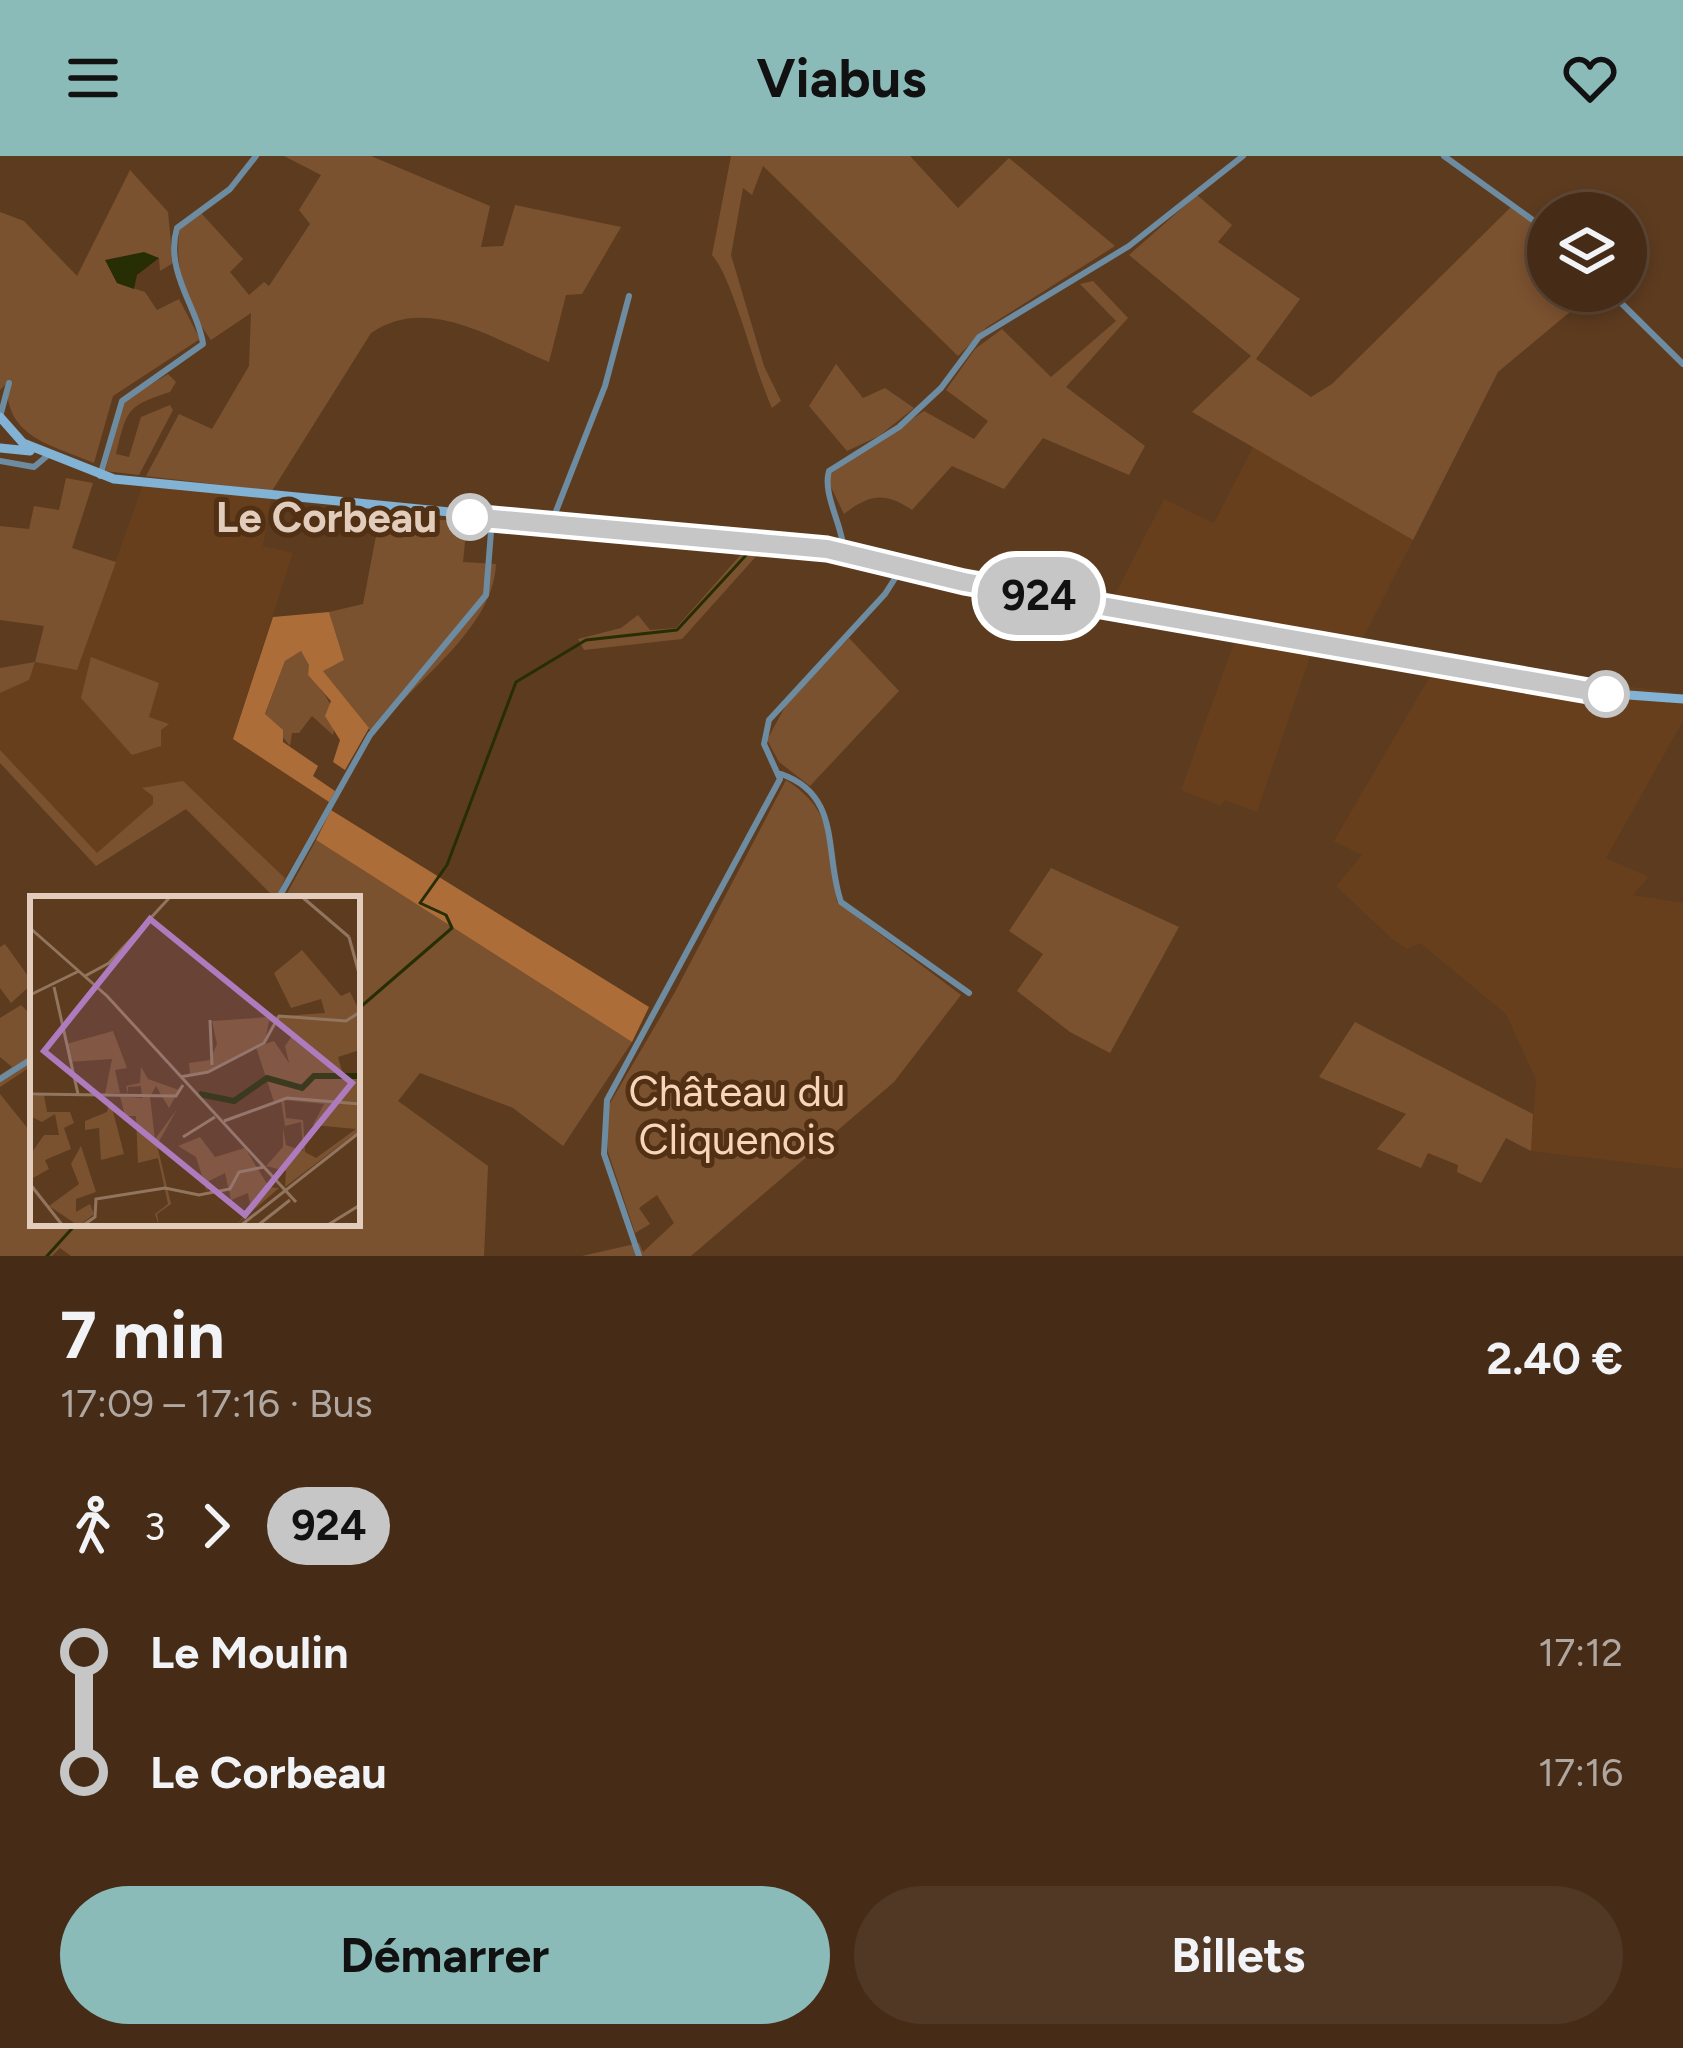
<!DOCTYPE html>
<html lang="fr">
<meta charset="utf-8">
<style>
body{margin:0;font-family:Figtree,sans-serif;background:#503824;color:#f1f3f6;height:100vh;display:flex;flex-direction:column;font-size:45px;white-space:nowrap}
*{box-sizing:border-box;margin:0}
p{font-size:39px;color:#b0a7a1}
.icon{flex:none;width:66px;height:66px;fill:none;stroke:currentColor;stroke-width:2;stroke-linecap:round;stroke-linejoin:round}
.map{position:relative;height:1100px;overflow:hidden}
.details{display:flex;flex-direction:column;background:#462c17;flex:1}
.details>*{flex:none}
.badge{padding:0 24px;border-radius:39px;font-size:42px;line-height:78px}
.tools{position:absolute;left:1527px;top:36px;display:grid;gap:24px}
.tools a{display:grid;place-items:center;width:120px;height:120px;border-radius:50%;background:#462c17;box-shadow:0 6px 18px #0003,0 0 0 3px #5e4836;font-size:60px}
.map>.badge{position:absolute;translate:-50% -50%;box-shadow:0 0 0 6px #fff}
.legs{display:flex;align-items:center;gap:18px;height:132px;padding:0 60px;font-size:39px}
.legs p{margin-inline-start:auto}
.headline{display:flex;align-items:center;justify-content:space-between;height:204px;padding:0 60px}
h1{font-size:66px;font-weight:700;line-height:90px}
.primary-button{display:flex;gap:24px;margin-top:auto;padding:24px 60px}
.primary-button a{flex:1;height:138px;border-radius:72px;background:#8bbbb9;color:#111;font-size:48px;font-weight:700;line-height:138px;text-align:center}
.primary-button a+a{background:#503824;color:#f1f3f6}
ul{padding:0 60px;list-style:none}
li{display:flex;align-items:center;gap:42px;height:120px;font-size:45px}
li i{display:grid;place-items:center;width:18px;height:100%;margin:0 15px;background:currentColor}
li i::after{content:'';width:30px;height:30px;margin:-15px;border:9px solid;border-radius:50%;background:#462c17}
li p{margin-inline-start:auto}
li:first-child i{background:linear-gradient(#0000 50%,currentColor 0)}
li:last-child i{background:linear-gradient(currentColor 50%,#0000 0)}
header{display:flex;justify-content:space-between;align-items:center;height:156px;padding:0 60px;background:#8bbbb9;color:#111;font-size:54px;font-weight:700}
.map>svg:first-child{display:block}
</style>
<header><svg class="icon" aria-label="menu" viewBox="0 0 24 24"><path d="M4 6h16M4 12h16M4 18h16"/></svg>Viabus<svg class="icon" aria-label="heart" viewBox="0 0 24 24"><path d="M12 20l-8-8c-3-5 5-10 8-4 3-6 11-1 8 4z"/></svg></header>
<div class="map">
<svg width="1683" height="1100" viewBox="0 0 1683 1100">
<rect width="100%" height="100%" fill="#5d3b1f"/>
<!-- built -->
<path fill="#673f1d" d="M1254,289L1413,384L1353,502L1312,495L1257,656L1225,644L1221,650L1181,634L1236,481L1105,458L1164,343L1214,367Z
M146,320L272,335L263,390L293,397L233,582L329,646L285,722L203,643L189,657L185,653L96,710L0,607V537L29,524L35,506L77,513Z
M1439,505L1670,536L1668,547L1683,548V565L1606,702L1649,721L1633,739L1683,747V1013L1531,995L1536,924L1506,858L1420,787L1407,793L1392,783L1336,730L1362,699L1334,685Z"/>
<!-- green -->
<path fill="#7b5230" d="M284,0H371L490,50L481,91L503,90L515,49L621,71L582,138L566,139L549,206C493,183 427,138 371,177L272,335L146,320L179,258L212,273L249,210L251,157L211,184C187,151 173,112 180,71L201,57L243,103L230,116L249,139L264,126L269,130L310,68L299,54L321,19Z
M731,0H910L958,52L1009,2L1115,90L987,171L958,200L763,10L752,39L743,32L731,99L764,210L781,245L772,252C754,214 734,124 712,99Z
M130,14L168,56L173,107L160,115L159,102L106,105L117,127L145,136L157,154L179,143L200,183L113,240L94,307C50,288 5,281 7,227L0,234V56L24,65L77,120Z
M1197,39L1232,69L1218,86L1300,143L1256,203L1311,241L1332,228L1513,49L1548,79V135H1595L1498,216L1413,384L1192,256L1251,200L1129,99Z
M1093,125L1128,162L1066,231L1145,290L1129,319L1043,282L1004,333L952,310L912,354C884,335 869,339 844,358L828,325L832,317L924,255L974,283L988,265L946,234L975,193L1002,173L1051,221L1116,165L1080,128Z
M836,208L863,242L885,232L914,252L879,280L847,295L809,250Z
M168,218L176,226L170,236C126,250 127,254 116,298L129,301L141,261L170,249L173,254L139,319L105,315L124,244Z
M66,322L93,327L72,392L116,406L77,514L35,506L29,524L0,537V512L35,506L44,470L0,464V370L29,373L34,350L59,354Z
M380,359L467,366L463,406L496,408C493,476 410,526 374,579L322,514L344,504L329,456L363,448Z
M744,395L760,396L682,483L584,494L578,483L621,472L638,459L650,474L676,472Z
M849,482L899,535L810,630L779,606L767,584L787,547Z
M301,495L310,509L308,519C325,538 339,552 333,579L312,560L299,577H292L290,590L265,559L285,505Z
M91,501L159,527L149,561L169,568L161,574V590L132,599L81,542Z
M0,594L97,697L153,648V640L142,632L183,625L285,722L276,743L186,653L96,710L0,607Z
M786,624C836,656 829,691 837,746L961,839L894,926L691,1100H582L639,1087L643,1096L674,1067L657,1039L639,1052L650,1068L635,1077L608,996L606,954L675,836Z
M316,684L632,886L563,990L513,952L420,917L398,945L488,1010L484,1100H71L60,1092L52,1100H0V938L33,979V1067H357V743H284Z
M1051,712L1179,771L1110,897L1070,876L1017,835L1043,798L1009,775Z
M5,788L33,827L11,847L0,832V791Z
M21,849L33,861V909L0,931V919L12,911L0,901V862Z
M1355,866L1533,958L1531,995L1506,982L1481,1027L1457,1016L1458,1009L1428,997L1421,1012L1377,993L1406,958L1319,921Z"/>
<!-- forest -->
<path fill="#ac6d39" d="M329,456L344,504L323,515L369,572L345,614L333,606L340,584L325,560L331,545L308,519L309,509L301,495L285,505L265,558L283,574V586L318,610L313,620L335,635L329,646L233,583L273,461Z
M331,654L649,851L632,886L316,684Z"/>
<!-- water -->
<path fill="#272e03" d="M144,96L159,102L137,119L134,133L117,127L105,104Z"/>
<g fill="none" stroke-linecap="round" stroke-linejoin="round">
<!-- stream -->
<path stroke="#272e03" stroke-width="3" d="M357,854L452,772L446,759L420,747L447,709L516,526L586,484L677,474L748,397
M47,1100L77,1067"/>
<!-- street -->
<path stroke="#6d8ca1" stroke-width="6" d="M1444,0L1548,75
M1609,135L1683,208
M0,261L9,227
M0,305L34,311L47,300
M100,320L122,245L203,188C199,154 164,116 177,72L230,33L256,0
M551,368L605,230L629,140
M844,396C843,370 822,338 829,315L899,271L941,232L979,181L1129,90L1243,0
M781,618C842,639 824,697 841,746L969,837
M278,743L370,579L486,439L492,363
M0,923L33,902
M639,1100L604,998L607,944L780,623L764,588L769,564L885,438L901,413"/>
<!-- secondary -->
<path stroke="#82b3d5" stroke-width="9" d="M0,261L23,287L114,323L827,393L943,422L1386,501L1588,536L1683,543
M0,292L30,295"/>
</g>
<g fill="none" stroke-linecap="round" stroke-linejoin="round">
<defs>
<path id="line-1" d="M470,361L827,393L964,426L1606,538"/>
</defs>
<!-- line-1 casing -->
<use href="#line-1" stroke="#fff" stroke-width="27"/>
<!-- line-1 -->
<use href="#line-1" stroke="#c6c6c6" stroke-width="18"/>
</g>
<!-- markers -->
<g fill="#fff" stroke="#c6c6c6" stroke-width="6">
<circle cx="470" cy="361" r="21"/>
<circle cx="1606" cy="538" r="21"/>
</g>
<g text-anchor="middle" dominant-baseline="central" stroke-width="10" stroke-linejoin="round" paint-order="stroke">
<!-- stop labels -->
<g font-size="42" font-weight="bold" fill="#e2cdbd" stroke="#513014" text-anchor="end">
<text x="437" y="361">Le Corbeau</text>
</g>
<!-- park labels -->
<g font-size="42" fill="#f8d4b9" stroke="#513014">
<text x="737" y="935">Château du<tspan x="737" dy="48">Cliquenois</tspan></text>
</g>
</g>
<!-- overview -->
<g transform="translate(30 740)">
<rect width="330" height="330" fill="#5d3b1f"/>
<path d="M272,54L311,100L320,96L330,116V154L308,161L314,182L330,180V234L255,291L256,275L236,270L253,251V232L256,249L273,255L271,226L255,230L251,204L244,206L226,151L244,145L259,167L255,150L264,137L239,125L235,145L180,174L160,178L159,167L180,164L187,148L182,125L295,117L291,103L261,112L244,77ZM254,204L294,208L283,229L326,233L286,262L275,256L273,224L256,222ZM83,135L97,172L85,174L90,197L75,198L82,163L39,166L36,148ZM111,171L118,183L149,194L139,212L126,190L120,201L125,243L147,213L127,249L141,308L127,318L129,330L125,318L138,308L128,262L108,267L106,220H95L90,200L112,202L111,190L98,191V198L96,190L110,187ZM14,199L17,216H40L44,227L34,232L41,253L15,264L19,273L3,282L0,259L14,239H29L25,218L12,226L2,221L0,233V200ZM80,204L94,258L71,264L69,232L55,234V225L77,216ZM170,241L185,261L215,252L239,291L249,292L205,330L221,313L218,297L201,304L195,277L179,285L177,296L166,261L148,250ZM51,250L66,296L46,303V316L60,308L64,318L49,330L19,310L49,288L41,268Z" fill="#7b5230" fill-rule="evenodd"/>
<path fill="none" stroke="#272e03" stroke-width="6" d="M169,198L204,205L237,182L272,192L284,180H330"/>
<path fill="none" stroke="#92755e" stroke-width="3" d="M271,0L319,41M0,32L77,100L266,306M319,41L330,81M55,80L79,67L141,0M24,91L48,198M0,99L49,75M180,124L182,169M150,181L178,176L234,147L249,120L316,125L330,116M0,198L146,200L153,189M194,225L257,202L330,208M153,241L185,221M0,288L33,330M52,330L65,321L66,303L135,292L169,299L200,293L209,276L234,271M210,330L330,236M227,330L260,304M296,330L330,309"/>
<path fill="#ae7cbe" fill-opacity="0.15" stroke="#ae7cbe" stroke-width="6" d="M120,23L322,187L215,319L14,155Z"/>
<rect width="330" height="330" fill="none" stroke="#e2cdbd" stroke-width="6"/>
</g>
</svg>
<div class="tools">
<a><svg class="icon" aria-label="layers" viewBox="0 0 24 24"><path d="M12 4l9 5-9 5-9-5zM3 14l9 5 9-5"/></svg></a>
</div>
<b class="badge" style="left:1039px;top:440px;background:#c6c6c6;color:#111">924</b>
</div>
<section class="details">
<div class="headline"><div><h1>7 min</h1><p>17:09 – 17:16 · Bus</p></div><b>2.40 €</b></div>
<div class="legs"><svg class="icon" aria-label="walk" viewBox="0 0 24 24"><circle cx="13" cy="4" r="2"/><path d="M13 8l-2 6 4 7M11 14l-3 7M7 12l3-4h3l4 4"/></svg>3<svg class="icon" aria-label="forward" viewBox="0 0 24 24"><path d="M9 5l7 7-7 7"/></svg><b class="badge" style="background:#c6c6c6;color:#111">924</b></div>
<ul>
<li><i style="color:#c6c6c6"></i><b>Le Moulin</b><p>17:12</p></li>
<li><i style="color:#c6c6c6"></i><b>Le Corbeau</b><p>17:16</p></li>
</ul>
<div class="primary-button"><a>Démarrer</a><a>Billets</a></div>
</section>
